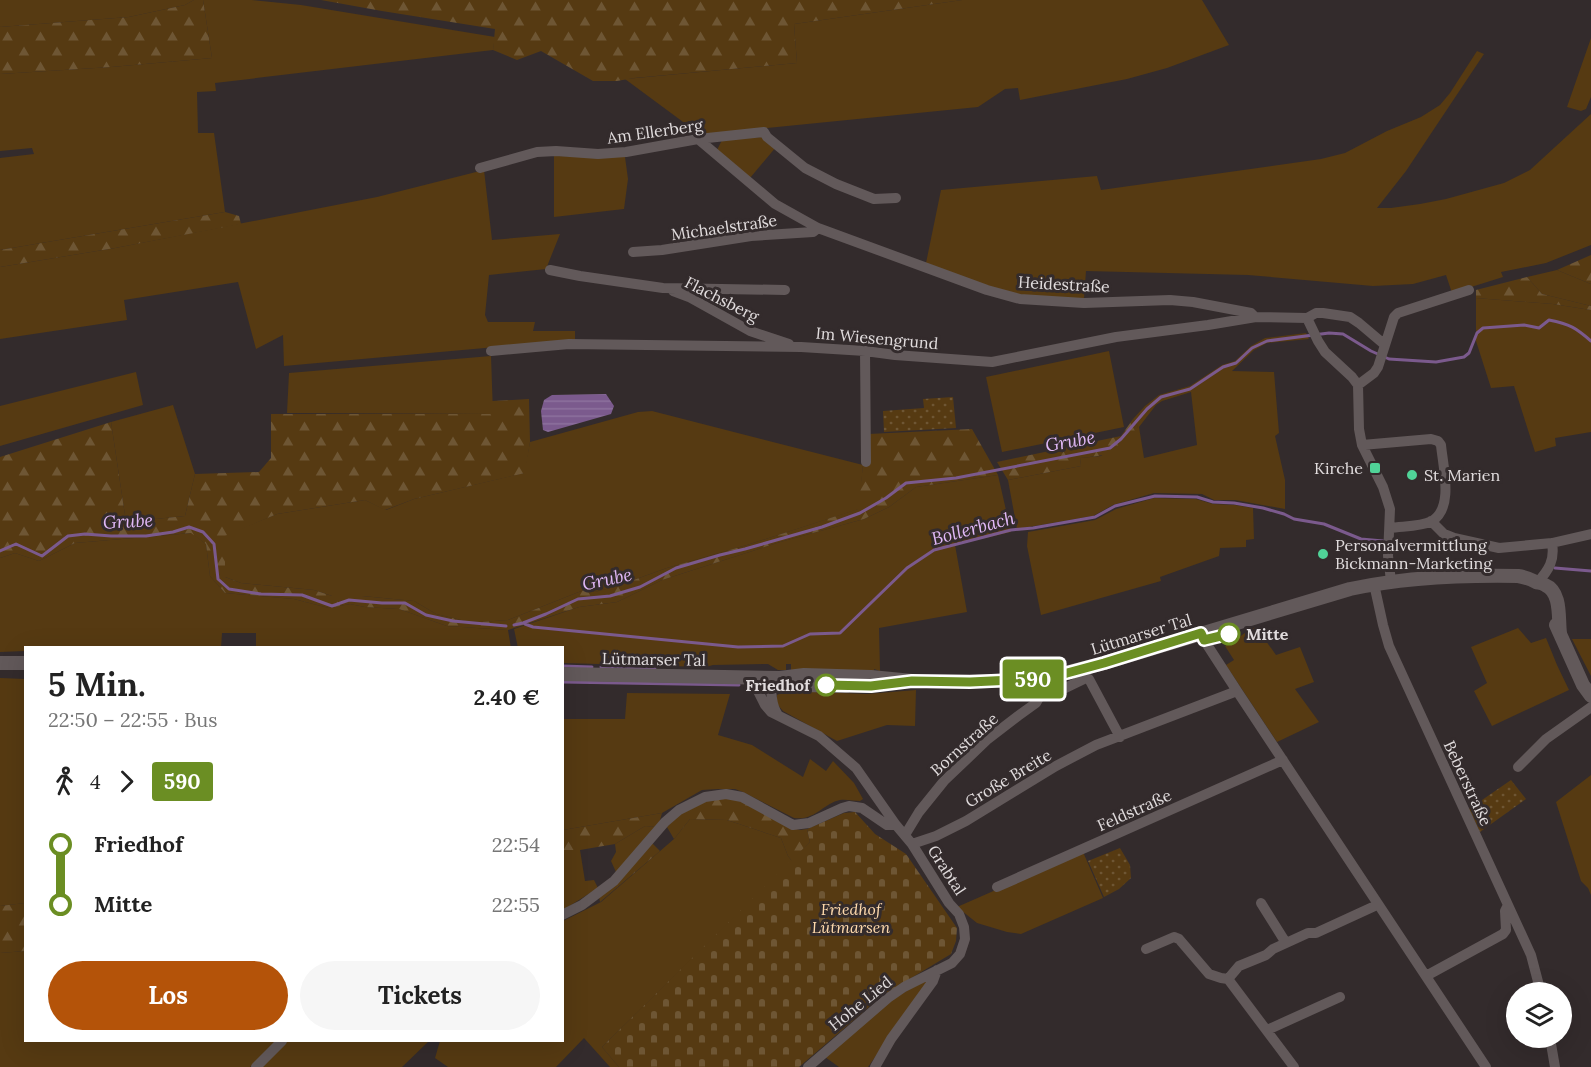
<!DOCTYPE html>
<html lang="de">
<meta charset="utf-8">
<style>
body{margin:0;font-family:Lora,serif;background:#f6f6f6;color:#222;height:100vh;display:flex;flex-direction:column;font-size:22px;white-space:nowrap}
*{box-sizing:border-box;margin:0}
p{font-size:20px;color:#767676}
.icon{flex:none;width:33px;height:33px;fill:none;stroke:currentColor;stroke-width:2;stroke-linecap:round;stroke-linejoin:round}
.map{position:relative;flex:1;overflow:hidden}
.drawer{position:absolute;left:24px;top:646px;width:540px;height:396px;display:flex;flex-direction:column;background:#fff;border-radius:0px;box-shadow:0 6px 24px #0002}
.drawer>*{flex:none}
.badge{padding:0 12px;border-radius:4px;font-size:21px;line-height:39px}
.controls{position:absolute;left:1506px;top:982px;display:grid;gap:12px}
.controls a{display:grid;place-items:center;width:66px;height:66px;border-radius:50%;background:#fff;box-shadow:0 6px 24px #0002;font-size:30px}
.map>.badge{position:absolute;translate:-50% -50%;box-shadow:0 0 0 3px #fff}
.legs{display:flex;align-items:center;gap:9px;height:66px;padding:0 24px;font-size:20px}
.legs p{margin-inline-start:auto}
.head{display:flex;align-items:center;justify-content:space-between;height:102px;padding:0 24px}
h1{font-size:33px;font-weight:700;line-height:45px}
.primary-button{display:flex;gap:12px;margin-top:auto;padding:12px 24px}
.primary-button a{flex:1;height:69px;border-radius:36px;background:#b45309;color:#fff;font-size:24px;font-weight:700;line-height:69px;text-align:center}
.primary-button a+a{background:#f6f6f6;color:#222}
ul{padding:0 24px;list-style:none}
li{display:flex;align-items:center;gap:21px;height:60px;font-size:22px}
li i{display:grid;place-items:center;width:9px;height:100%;margin:0 8px;background:currentColor}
li i::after{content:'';width:15px;height:15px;margin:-8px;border:4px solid;border-radius:50%;background:#fff}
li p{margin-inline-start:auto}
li:first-child i{background:linear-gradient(#0000 50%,currentColor 0)}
li:last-child i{background:linear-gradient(currentColor 50%,#0000 0)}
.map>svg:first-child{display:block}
</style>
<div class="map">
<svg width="1591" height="1067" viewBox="0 0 1591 1067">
<defs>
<pattern id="forest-firs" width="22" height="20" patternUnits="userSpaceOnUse" patternTransform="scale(1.5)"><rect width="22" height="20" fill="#563a12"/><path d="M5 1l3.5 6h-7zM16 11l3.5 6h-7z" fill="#6e5634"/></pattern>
<pattern id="cemetery-stones" width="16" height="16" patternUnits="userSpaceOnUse" patternTransform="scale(1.5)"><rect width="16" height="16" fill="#563a12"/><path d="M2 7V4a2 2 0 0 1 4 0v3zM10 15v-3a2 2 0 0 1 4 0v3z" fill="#6e5634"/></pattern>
<pattern id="park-dots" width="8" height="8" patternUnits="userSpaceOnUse" patternTransform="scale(1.5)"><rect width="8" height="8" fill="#563a12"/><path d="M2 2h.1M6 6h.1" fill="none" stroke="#6e5634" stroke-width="1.8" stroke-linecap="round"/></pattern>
<pattern id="water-rules" width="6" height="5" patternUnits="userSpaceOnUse" patternTransform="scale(1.5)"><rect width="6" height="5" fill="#7b5a8d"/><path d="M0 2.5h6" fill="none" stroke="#8d719d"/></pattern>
</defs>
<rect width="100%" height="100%" fill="#332b2c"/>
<!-- grass -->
<path fill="#563a12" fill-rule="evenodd" d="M0,0H194L185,5L129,17L0,27Z
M203,0H252L301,5L495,37L493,50L215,83L216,91L197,92L198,133H214L225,212L0,250V158L34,154L32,148L0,151V74L111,67L212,58Z
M962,0H1202L1229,45L1167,68L1127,79L1020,100L1018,88L1005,89L978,107L707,134L698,133L625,79L797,63L794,24Z
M1591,38V97L1586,109L1581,111L1567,107Z
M1477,51L1484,54L1406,171L1377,208H1391L1420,204L1446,199L1504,183L1530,170L1591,114V245L1546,263L1501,272L1503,277L1452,293L1446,275L1413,284L1373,286L1248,275L1086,271L1084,299L1020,295L985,285L926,263L941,190L1097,176L1101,190L1321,159L1345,153L1387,131L1421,117L1440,105L1450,93Z
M762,137L776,147L750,178L717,150L722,140Z
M554,156L625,157L628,179L624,209L554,217Z
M484,170L492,240L560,234L546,269L489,275L485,315L488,322H535L533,331H575V340L284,366L283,335L256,349L238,282L124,300L127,320L0,339V267L115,248L377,197Z
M1557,270L1591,284V306L1542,294L1527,277Z
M1476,298L1553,304L1591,310V432L1555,438L1556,446L1535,452L1514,386L1491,388L1476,341Z
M1306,333L1309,339L1267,343L1254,350L1232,371L1274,372L1279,433L1275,436L1285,480V509L1235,500H1214L1202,494L1154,493L1113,505L1093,516L1017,529L1008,480L1081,466L1080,458L1101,456L1138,427L1133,419L1145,406L1159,395L1190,386L1222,365L1235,361L1251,346L1265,338ZM1191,392L1197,445L1144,458L1139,427L1156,405L1162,401Z
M1109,351L1124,427L1002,452L986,377Z
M491,356L493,414L287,413L289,373Z
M136,372L143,405L0,446V406Z
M173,405L195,474L185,516L126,522L111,422Z
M652,411L863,465L859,509L747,545L667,568L614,587L595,592L584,590L508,620L481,622L465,621L436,614L414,601L362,596H332L314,590L241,583L225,577V535L277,514L365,500L386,510L414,499L524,473L530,442L638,412Z
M998,475L1011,532L955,545L967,612L879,628L880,671L874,669V673L791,670V664H786V670H778L768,664L713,665L706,667L563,663L562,648H518L514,629L579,607L617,602L662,580L780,542L864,519L889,507L916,487Z
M1154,498L1196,499L1213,504L1235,505L1253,508L1254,539L1246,540V547L1220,548L1219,556L1160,577L1161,581L1041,615L1027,546L1028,532L1095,520L1116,509Z
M192,533L206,544L210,576L225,593L294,599L329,608L350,604L365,607L399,609L447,626L508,630L511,648H256V633H222L221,648H26L25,651L0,652V558L15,553L39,561L75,543Z
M1256,627L1276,655L1300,647L1314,682L1295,689L1319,722L1277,742L1226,665L1234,660L1225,646C1236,642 1244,631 1256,627Z
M1518,628L1531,643L1546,638L1557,665L1569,690L1492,726L1474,691L1487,683L1471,647Z
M1572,639H1591V676Z
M0,678L25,679L26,903L0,906Z
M916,690L915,726L887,725L837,741L783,711L777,704V695L785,691L867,694Z
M627,693L730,694L718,735L752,745L803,777L810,759L826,771L833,761L854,783L863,799L860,801C854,801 846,799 840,800C824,803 815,821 794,818L743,792L735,789H718L702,790L662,813L563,830V719H625Z
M1591,775V895L1588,888L1581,881L1556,802Z
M690,819L727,820L781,838L788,856L792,861L602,1047L619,1067H610L584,1038L556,1067H448L435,1058L440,1041H562L563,921L601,902L674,839Z
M645,826L658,827L616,872L611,861L616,852L615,844Z
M563,850H580L585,881L594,880L598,888L563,910Z
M1083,852L1103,898L1021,934L1007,932L977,923L957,907Z
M25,951L26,1041H277L250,1067H0V953Z
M927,979V984L868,1067H839L825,1057L888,1002Z
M286,1041H429L402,1067H257Z"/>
<!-- forest -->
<path fill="url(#forest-firs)" d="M194,0H203L212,58L111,67L0,74V27L129,17L185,5Z
M321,0H962L794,24L797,63L634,78L617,81H593L541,51L517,60L493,50L495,29L382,11Z
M225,212L239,216L241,224L115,248L0,267V250Z
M1591,255V284L1557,270Z
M1527,277L1542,294L1591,306V310L1553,304L1476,298V290Z
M529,399L530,442L525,473L414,499L385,510L365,500L277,514L225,536V577L241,583L314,590L332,596H362L414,601L436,614L465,621L481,622L508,620L584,590L595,592L614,587L667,568L747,545L858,509L863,465L869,466V434L972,429L998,475L916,487L889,507L864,519L780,542L662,580L617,602L579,607L508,630L447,626L399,609L365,607L350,604L329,608L294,599L225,593L210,576L206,544L191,533L75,543L39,561L15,553L0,558V457L111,422L126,522L185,516L195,474L259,472L271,458V414H492V401Z
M1133,419L1138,427C1119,453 1113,455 1080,458L1081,466L1008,480L997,462L1121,436Z
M726,798L741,801L792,828L800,830L807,829L810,842L792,861L788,856L781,838L727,820L690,819L674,839L667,827L680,813L706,801Z
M662,813L658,827L645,826L615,844L580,850H563V830Z
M651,842L660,851L600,902L599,896Z
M25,903V951L0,953V906Z"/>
<!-- cemetery -->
<path fill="url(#cemetery-stones)" d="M855,812L875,834L906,854L957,928L956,941L951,954L883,995L799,1067H619L602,1047L810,842L807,829L844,813Z"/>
<!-- park -->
<path fill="url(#park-dots)" d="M953,397L956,428L884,432L883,411L924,408L923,399Z
M1511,780L1526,799L1480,832L1469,809Z
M1120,848L1130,865L1131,878L1119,889L1104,897L1088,861Z"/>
<!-- water -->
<path fill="url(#water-rules)" d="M606,394L614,406L611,414L548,432L543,430L541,411L544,400L552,395Z"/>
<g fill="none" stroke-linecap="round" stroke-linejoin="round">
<!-- stream -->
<path stroke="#7b5a8d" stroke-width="3" d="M0,551L16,544L42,556L68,536L85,534L111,536H146L173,532L189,527L203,532L214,544L218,579L229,589L261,594L302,595L332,606L349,600L382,603H405L426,615L453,621L506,626
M1555,568L1591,571
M525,624L533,627L738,647L783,646L810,634L840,633L907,568L934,550L1011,530L1033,528L1095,517L1115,506L1155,496L1197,497L1213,502L1234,503L1263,508L1284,514L1294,519L1324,524L1361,539L1383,541
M514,625L523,623L546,614L578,599L610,596L640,587L676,568L720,555L745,549L822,527L860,513L886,498L906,483L956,478L1110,448L1121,439L1147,409L1161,397L1190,389L1223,367L1236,363L1252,348L1267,341L1329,333L1343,334L1371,351L1389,359L1436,362L1464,357L1469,353L1477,333L1483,328L1524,325L1539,328L1549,320C1570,324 1576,328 1591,341
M562,666L592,667
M601,667L655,668
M562,682L739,685"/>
<!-- street -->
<path stroke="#62595a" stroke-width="10" d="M698,139L775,204L818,228L987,290L1020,299L1084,303L1170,300L1193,302L1251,313L1255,317
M480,168L537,152L556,151L598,154L626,152L698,139L764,132L767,137L805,168L836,184L874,199L896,198
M633,252L662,250L751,236L813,232L818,228
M550,270L580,276L663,288L785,290
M673,291L689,297L750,331L789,344
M1307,318L1318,341L1325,352L1352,377L1358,385L1359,429L1362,445L1383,487L1390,509L1388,556L1391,581
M491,351L569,344L801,347L865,351L895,355L992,362L1116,337L1208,325L1256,317L1307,318L1316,313H1323L1350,317L1359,323L1385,345
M865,351L866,462
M1358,385L1374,373L1378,367L1394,317L1398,313L1469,290
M1362,445L1431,439L1438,441L1441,445C1443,467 1454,508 1432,521C1420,527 1403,526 1390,528
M1431,521L1444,534L1454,538L1499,548L1552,543L1591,534
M1537,583C1549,570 1555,560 1552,543
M1374,584L1383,625L1389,646L1531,955L1541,993
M1201,633L1204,640L1237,691L1486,1067
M758,678V691L765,705L771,712L819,736L856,768L896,825L912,844L949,903L959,914L964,927L965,939L960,954L952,963L904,987L888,998L808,1067
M771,678C771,691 771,705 778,715
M1040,696L1053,694L1086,678L1089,679L1120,737
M1518,767L1546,739L1591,707
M905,835L919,812L944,781L988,739L1018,716L1036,703L1040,696L1036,679
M912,844L936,836L966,821L1056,766L1096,745L1237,691
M997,887L1283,760
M1261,903L1286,943
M562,915L582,905L614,881L665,822L679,810L705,797L726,794L742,797L793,825L809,823L842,808L849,806L862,808L887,825H896
M1146,949L1174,937L1179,939L1209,974L1221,978L1228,979L1294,1067
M1426,976L1503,934L1506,930L1505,911L1508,905
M1228,979L1239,966L1266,955L1273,949L1308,933H1316L1377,905
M1267,1030L1340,997
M1550,1038L1555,1067
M256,1067L282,1041
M875,1067L891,1039L933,981L937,970"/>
<!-- secondary -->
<path stroke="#62595a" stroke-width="14" d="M1556,625L1583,685L1591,696
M0,663H26
M562,674L780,678L804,675L871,677L912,681H1014L1049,677L1104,663L1350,589C1406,577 1461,575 1518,576C1525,577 1530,579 1536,582C1539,583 1542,583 1545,585C1562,592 1558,619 1560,633
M785,680L803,685L846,686"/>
</g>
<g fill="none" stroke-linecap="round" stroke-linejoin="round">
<defs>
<path id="line-1" d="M826,685L871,686L912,681L970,682L1036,679L1067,673L1104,663L1201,633L1204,640L1229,634"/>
</defs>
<!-- line-1 casing -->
<use href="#line-1" stroke="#fff" stroke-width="14"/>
<!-- line-1 -->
<use href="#line-1" stroke="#6b8e23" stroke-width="9"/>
</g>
<!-- markers -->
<g fill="#50d398" stroke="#332b2c" stroke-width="2">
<rect x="1369" y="462" width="12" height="12" rx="3"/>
<circle cx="1412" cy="475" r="6"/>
<circle cx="1323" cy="554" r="6"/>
</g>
<g fill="#fff" stroke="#6b8e23" stroke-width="3">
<circle cx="1229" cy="634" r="10"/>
<circle cx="826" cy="685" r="10"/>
</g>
<g text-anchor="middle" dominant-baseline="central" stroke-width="6" stroke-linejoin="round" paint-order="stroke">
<!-- street labels -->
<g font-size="16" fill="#e1dcdd" stroke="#332b2c">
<text transform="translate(655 131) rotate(-8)">Am Ellerberg</text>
<text transform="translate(724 227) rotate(-8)">Michaelstraße</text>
<text transform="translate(1064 284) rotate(3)">Heidestraße</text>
<text transform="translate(722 299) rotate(27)">Flachsberg</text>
<text transform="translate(877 338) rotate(5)">Im Wiesengrund</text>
<text transform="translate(1141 634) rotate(-17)">Lütmarser Tal</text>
<text transform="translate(654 659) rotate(1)">Lütmarser Tal</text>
<text transform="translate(964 744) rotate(-42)">Bornstraße</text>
<text transform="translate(1008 778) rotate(-31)">Große Breite</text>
<text transform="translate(1468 783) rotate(65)">Beberstraße</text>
<text transform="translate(1134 810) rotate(-24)">Feldstraße</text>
<text transform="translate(947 870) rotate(57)">Grabtal</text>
<text transform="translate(860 1003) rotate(-39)">Hohe Lied</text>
</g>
<!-- poi labels -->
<g font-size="16" fill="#e1dcdd" stroke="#332b2c" text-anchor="start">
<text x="1363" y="468" text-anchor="end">Kirche</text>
<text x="1424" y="475">St. Marien</text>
<text x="1335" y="545">Personalvermittlung<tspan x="1335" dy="18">Bickmann-Marketing</tspan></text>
</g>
<!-- stop labels -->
<g font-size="16" font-weight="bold" fill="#e1dcdd" stroke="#332b2c" text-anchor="start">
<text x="1246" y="634">Mitte</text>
<text x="810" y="685" text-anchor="end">Friedhof</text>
</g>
<!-- park labels -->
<g font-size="16" font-style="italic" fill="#ffdaad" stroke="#332b2c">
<text x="851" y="909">Friedhof<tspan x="851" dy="18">Lütmarsen</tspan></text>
</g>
<!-- water labels -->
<g font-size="18" font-style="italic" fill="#e0b8f6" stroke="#332b2c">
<text transform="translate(1070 441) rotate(-10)">Grube</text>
<text transform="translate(128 521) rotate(-3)">Grube</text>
<text transform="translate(973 528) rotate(-15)">Bollerbach</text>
<text transform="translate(607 579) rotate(-12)">Grube</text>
</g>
</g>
</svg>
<div class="controls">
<a><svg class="icon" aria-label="layers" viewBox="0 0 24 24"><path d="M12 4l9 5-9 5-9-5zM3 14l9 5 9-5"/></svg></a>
</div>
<b class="badge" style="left:1033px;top:679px;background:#6b8e23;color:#fff">590</b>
<section class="drawer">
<div class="head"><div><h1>5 Min.</h1><p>22:50 – 22:55 · Bus</p></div><b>2.40 €</b></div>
<div class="legs"><svg class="icon" aria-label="walk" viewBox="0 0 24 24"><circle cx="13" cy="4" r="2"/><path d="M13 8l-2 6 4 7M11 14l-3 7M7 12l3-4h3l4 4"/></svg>4<svg class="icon" aria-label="forward" viewBox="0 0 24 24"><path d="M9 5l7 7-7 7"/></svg><b class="badge" style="background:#6b8e23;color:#fff">590</b></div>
<ul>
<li><i style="color:#6b8e23"></i><b>Friedhof</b><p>22:54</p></li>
<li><i style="color:#6b8e23"></i><b>Mitte</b><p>22:55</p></li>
</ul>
<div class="primary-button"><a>Los</a><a>Tickets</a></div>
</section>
</div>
